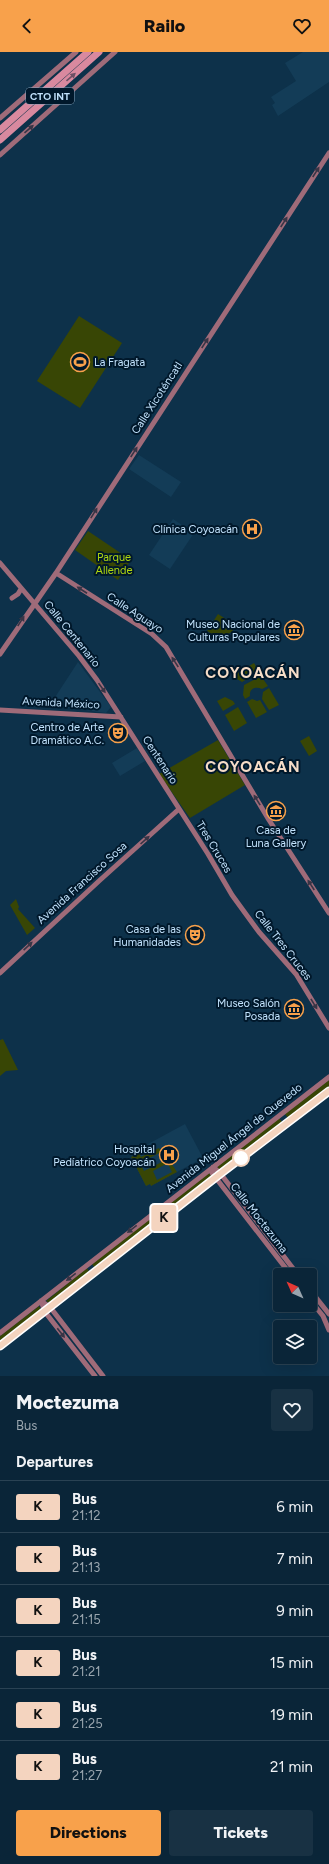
<!DOCTYPE html>
<meta charset="utf-8">
<style>
body{margin:0;font-family:Figtree,sans-serif;background:#183143;color:#f1f3f6;height:100vh;display:flex;flex-direction:column;font-size:15px;white-space:nowrap}
*{box-sizing:border-box;margin:0}
p{font-size:13px;color:#99a5ae}
.icon{flex:none;width:22px;height:22px;fill:none;stroke:currentColor;stroke-width:2;stroke-linecap:round;stroke-linejoin:round}
.map{position:relative;height:1324px;overflow:hidden}
.panel{display:flex;flex-direction:column;background:#0a2538;flex:1}
.panel>*{flex:none}
.badge{padding:0 8px;border-radius:3px;font-size:14px;line-height:26px}
.needle{width:26px;rotate:315deg}
.controls{position:absolute;left:273px;top:1216px;display:grid;gap:8px}
.controls a{display:grid;place-items:center;width:44px;height:44px;border-radius:4px;background:#0a2538;box-shadow:0 4px 16px #0002,0 0 0 1px #2a4253;font-size:20px}
.map>.badge{position:absolute;translate:-50% -50%;box-shadow:0 0 0 2px #fff}
h2{padding:0 16px;font-size:15px;line-height:36px}
.round{display:grid;place-items:center;flex:none;width:42px;height:42px;border-radius:4px;background:#183143}
.head{display:flex;align-items:center;justify-content:space-between;height:68px;padding:0 16px}
h1{font-size:19px;font-weight:800;line-height:30px}
.primary-button{display:flex;gap:8px;margin-top:auto;padding:8px 16px}
.primary-button a{flex:1;height:46px;border-radius:4px;background:#f8a14b;color:#111;font-size:16px;font-weight:800;line-height:46px;text-align:center}
.primary-button a+a{background:#183143;color:#f1f3f6}
ul{padding:0;list-style:none}
li{display:flex;align-items:center;gap:12px;height:52px;padding:0 16px;border-top:1px solid #2a4253}
li div{flex:1}
li b{display:block;font-size:15px}
li em{font-style:normal}
li .badge{min-width:44px;font-weight:700;text-align:center}
header{display:flex;justify-content:space-between;align-items:center;height:52px;padding:0 16px;background:#f8a14b;color:#111;font-size:18px;font-weight:800}
.map>svg:first-child{display:block}
</style>
<header><svg class="icon" aria-label="back" viewBox="0 0 24 24"><path d="M15 5l-7 7 7 7"/></svg>Railo<svg class="icon" aria-label="heart" viewBox="0 0 24 24"><path d="M12 20l-8-8c-3-5 5-10 8-4 3-6 11-1 8 4z"/></svg></header>
<div class="map">
<svg width="329" height="1324" viewBox="0 0 329 1324">
<rect width="100%" height="100%" fill="#0d314a"/>
<!-- built -->
<path fill="#133c57" d="M303,0H329V30L278,64L272,53L275,51L271,45L296,29L285,11Z
M139,403L181,430L171,445L129,417Z
M173,467L194,481L170,517L149,503Z
M78,610L111,655L106,661L50,653Z
M137,696L145,709L120,724L112,711Z
M185,1072L203,1106L151,1134L150,1132L146,1134L131,1105L139,1101L137,1098Z"/>
<!-- green -->
<path fill="#384605" d="M79,264L122,291L80,356L37,329Z
M88,479L131,508L118,528L75,498Z
M218,562L232,571L230,572L233,579L220,587L207,579Z
M254,611L259,620L242,630L232,624Z
M261,624L268,634L262,637C256,634 249,636 250,644L245,647L243,643L244,633Z
M269,636L279,653L269,658L262,647L263,640Z
M225,645L233,649L235,652L223,659L217,649Z
M252,647L257,649L260,648L267,660L256,666L247,650Z
M238,655L247,671L234,679L225,663Z
M309,684L317,699L309,704L300,689Z
M218,688L245,733L190,766L159,722Z
M16,847L19,855L18,857L35,876L27,883L10,853Z
M3,987L18,1018L6,1019L0,1024V988Z
M329,1028V1035L288,1066L285,1062Z
M279,1066L283,1071L220,1118L217,1115Z
M159,1096L161,1100L140,1111L144,1119L164,1109L166,1112L153,1119L157,1128L172,1120L165,1106L167,1105L177,1120L151,1134L150,1132L146,1134L131,1105L139,1101L141,1105Z
M209,1121L212,1125L95,1216L92,1212Z
M87,1216L90,1221L51,1252L46,1249Z
M39,1254L42,1259L0,1290V1284Z"/>
<g fill="none" stroke-linecap="round" stroke-linejoin="round">
<!-- secondary -->
<path stroke="#9f6b79" stroke-width="5" d="M0,66L76,0
M0,103L115,0
M0,511L79,604L97,628L208,802L232,843L259,880L296,922L329,976
M56,521L152,582L166,595L269,768L329,861
M12,546L18,542L21,537
M0,602L56,521L329,101
M0,658L121,665
M0,921L99,829L179,757
M291,1223L212,1121L213,1115L220,1121L298,1223
M310,1238L329,1262
M310,1248L323,1264L329,1278
M41,1249L50,1255L103,1324
M41,1249L45,1260L95,1324
M0,1281L329,1025
M0,1294L220,1121L329,1039"/>
<!-- highway -->
<path stroke="#d9899f" stroke-width="7" d="M0,78L88,0
M0,88L99,0"/>
</g>
<!-- one-way arrows -->
<defs><path id="oneway-solid" d="M-6-.8H1V-3.2L6.5 0L1 3.2V.8H-6Z"/></defs>
<use fill="#6c5065" href="#oneway-solid" transform="translate(71 25) rotate(-41)"/>
<g fill="#383546">
<use href="#oneway-solid" transform="translate(29 77) rotate(-41)"/>
<use href="#oneway-solid" transform="translate(316 120) rotate(-57)"/>
<use href="#oneway-solid" transform="translate(284 170) rotate(-57)"/>
<use href="#oneway-solid" transform="translate(205 291) rotate(-57)"/>
<use href="#oneway-solid" transform="translate(134 400) rotate(-57)"/>
<use href="#oneway-solid" transform="translate(94 461) rotate(-58)"/>
<use href="#oneway-solid" transform="translate(82 538) rotate(-147)"/>
<use href="#oneway-solid" transform="translate(21 569) rotate(-57)"/>
<use href="#oneway-solid" transform="translate(175 610) rotate(-123)"/>
<use href="#oneway-solid" transform="translate(102 636) rotate(55)"/>
<use href="#oneway-solid" transform="translate(257 748) rotate(-122)"/>
<use href="#oneway-solid" transform="translate(145 788) rotate(-42)"/>
<use href="#oneway-solid" transform="translate(311 833) rotate(-123)"/>
<use href="#oneway-solid" transform="translate(28 894) rotate(-43)"/>
<use href="#oneway-solid" transform="translate(314 952) rotate(59)"/>
<use href="#oneway-solid" transform="translate(132 1177) rotate(142)"/>
<use href="#oneway-solid" transform="translate(71 1225) rotate(142)"/>
<use href="#oneway-solid" transform="translate(61 1281) rotate(52)"/>
</g>
<g fill="none" stroke-linecap="round" stroke-linejoin="round">
<defs>
<path id="line" d="M0,1294L220,1122L329,1039"/>
</defs>
<!-- line casing -->
<use href="#line" stroke="#fff" stroke-width="9"/>
<!-- line -->
<use href="#line" stroke="#f4d4bf" stroke-width="6"/>
</g>
<!-- icons -->
<defs>
<symbol id="stadium-ring" viewBox="-11 -11 22 22"><circle r="9.5" fill="#00182b" stroke="#f8a14b" stroke-width="1.5"/><path d="M0-5a6.5 5 0 1 0 0 10a6.5 5 0 1 0 0-10ZM-3.5-1.8h7v3.6h-7Z" fill="#f8a14b"/></symbol>
<symbol id="hospital-ring" viewBox="-11 -11 22 22"><circle r="9.5" fill="#00182b" stroke="#f8a14b" stroke-width="1.5"/><path d="M-5-5h3v3.5h4V-5h3V5h-3V1.5h-4V5h-3Z" fill="#f8a14b"/></symbol>
<symbol id="museum-ring" viewBox="-11 -11 22 22"><circle r="9.5" fill="#00182b" stroke="#f8a14b" stroke-width="1.5"/><path d="M0-6L6-3V-2H-6V-3ZM-5-1h2V3h-2ZM-1-1h2V3h-2ZM3-1h2V3H3ZM-6 4H6V6H-6Z" fill="#f8a14b"/></symbol>
<symbol id="theatre-ring" viewBox="-11 -11 22 22"><circle r="9.5" fill="#00182b" stroke="#f8a14b" stroke-width="1.5"/><path d="M-5-5.5Q0-4 5-5.5V0Q5 5 0 6Q-5 5-5 0ZM-3.3-2.5H-1v1.5H-3.3ZM1-2.5H3.3v1.5H1ZM-2.8 1Q0 5.5 2.8 1Z" fill="#f8a14b"/></symbol>
</defs>
<g fill-rule="evenodd">
<use href="#stadium-ring" x="69" y="299" width="22" height="22"/>
<use href="#hospital-ring" x="241" y="466" width="22" height="22"/>
<use href="#museum-ring" x="283" y="567" width="22" height="22"/>
<use href="#theatre-ring" x="107" y="670" width="22" height="22"/>
<use href="#museum-ring" x="265" y="748" width="22" height="22"/>
<use href="#theatre-ring" x="184" y="872" width="22" height="22"/>
<use href="#museum-ring" x="283" y="946" width="22" height="22"/>
<use href="#hospital-ring" x="158" y="1092" width="22" height="22"/>
</g>
<!-- markers -->
<circle fill="#fff" stroke="#f4d4bf" stroke-width="2" cx="241" cy="1106" r="8"/>
<g text-anchor="middle" dominant-baseline="central" stroke-width="4" stroke-linejoin="round" paint-order="stroke">
<!-- shield labels -->
<rect fill="#00182b" stroke="#88a6be" stroke-width="1" x="26" y="36" width="48" height="16" rx="3"/>
<g font-size="10" font-weight="bold" fill="#c2e3fd">
<text x="50" y="44">CTO INT</text>
</g>
<!-- poi labels -->
<g font-size="11" fill="#c2e3fd" stroke="#00182b" text-anchor="end">
<text x="94" y="310" text-anchor="start">La Fragata</text>
<text x="238" y="477">Clínica Coyoacán</text>
<text x="280" y="572">Museo Nacional de<tspan x="280" dy="13">Culturas Populares</tspan></text>
<text x="104" y="675">Centro de Arte<tspan x="104" dy="13">Dramático A.C.</tspan></text>
<text x="276" y="778" text-anchor="middle">Casa de<tspan x="276" dy="13">Luna Gallery</tspan></text>
<text x="181" y="877">Casa de las<tspan x="181" dy="13">Humanidades</tspan></text>
<text x="280" y="951">Museo Salón<tspan x="280" dy="13">Posada</tspan></text>
<text x="155" y="1097">Hospital<tspan x="155" dy="13">Pedíatrico Coyoacán</tspan></text>
</g>
<!-- street labels -->
<g font-size="11" fill="#c2e3fd" stroke="#00182b">
<text transform="translate(157 346) rotate(-57)">Calle Xicoténcatl</text>
<text transform="translate(135 561) rotate(33)">Calle Aguayo</text>
<text transform="translate(72 582) rotate(51)">Calle Centenario</text>
<text transform="translate(61 651) rotate(3)">Avenida México</text>
<text transform="translate(160 708) rotate(57)">Centenario</text>
<text transform="translate(214 795) rotate(59)">Tres Cruces</text>
<text transform="translate(82 831) rotate(-42)">Avenida Francisco Sosa</text>
<text transform="translate(283 893) rotate(52)">Calle Tres Cruces</text>
<text transform="translate(234 1086) rotate(-38)">Avenida Miguel Ángel de Quevedo</text>
<text transform="translate(259 1166) rotate(52)">Calle Moctezuma</text>
</g>
<!-- park labels -->
<g font-size="11" fill="#afd710" stroke="#00182b">
<text x="114" y="505">Parque<tspan x="114" dy="13">Allende</tspan></text>
</g>
<!-- district labels -->
<g font-size="15" font-weight="bold" letter-spacing="1" fill="#f6ddc8" stroke="#00182b">
<text x="253" y="621">COYOACÁN</text>
<text x="253" y="715">COYOACÁN</text>
</g>
</g>
</svg>
<div class="controls">
<a><svg class="needle" viewBox="-14 -14 28 28"><path d="M0-13l5 13h-10z" fill="#e53935"/><path d="M0 13l5-13h-10z" fill="#99a5ae"/></svg></a>
<a><svg class="icon" aria-label="layers" viewBox="0 0 24 24"><path d="M12 4l9 5-9 5-9-5zM3 14l9 5 9-5"/></svg></a>
</div>
<b class="badge" style="left:164px;top:1166px;background:#f4d4bf;color:#111">K</b>
</div>
<section class="panel">
<div class="head"><div><h1>Moctezuma</h1><p>Bus</p></div><a class="round"><svg class="icon" aria-label="heart" viewBox="0 0 24 24"><path d="M12 20l-8-8c-3-5 5-10 8-4 3-6 11-1 8 4z"/></svg></a></div>
<h2>Departures</h2>
<ul>
<li><span class="badge" style="background:#f4d4bf;color:#111">K</span><div><b>Bus</b><p>21:12</p></div><em>6 min</em></li>
<li><span class="badge" style="background:#f4d4bf;color:#111">K</span><div><b>Bus</b><p>21:13</p></div><em>7 min</em></li>
<li><span class="badge" style="background:#f4d4bf;color:#111">K</span><div><b>Bus</b><p>21:15</p></div><em>9 min</em></li>
<li><span class="badge" style="background:#f4d4bf;color:#111">K</span><div><b>Bus</b><p>21:21</p></div><em>15 min</em></li>
<li><span class="badge" style="background:#f4d4bf;color:#111">K</span><div><b>Bus</b><p>21:25</p></div><em>19 min</em></li>
<li><span class="badge" style="background:#f4d4bf;color:#111">K</span><div><b>Bus</b><p>21:27</p></div><em>21 min</em></li>
</ul>
<div class="primary-button"><a>Directions</a><a>Tickets</a></div>
</section>
